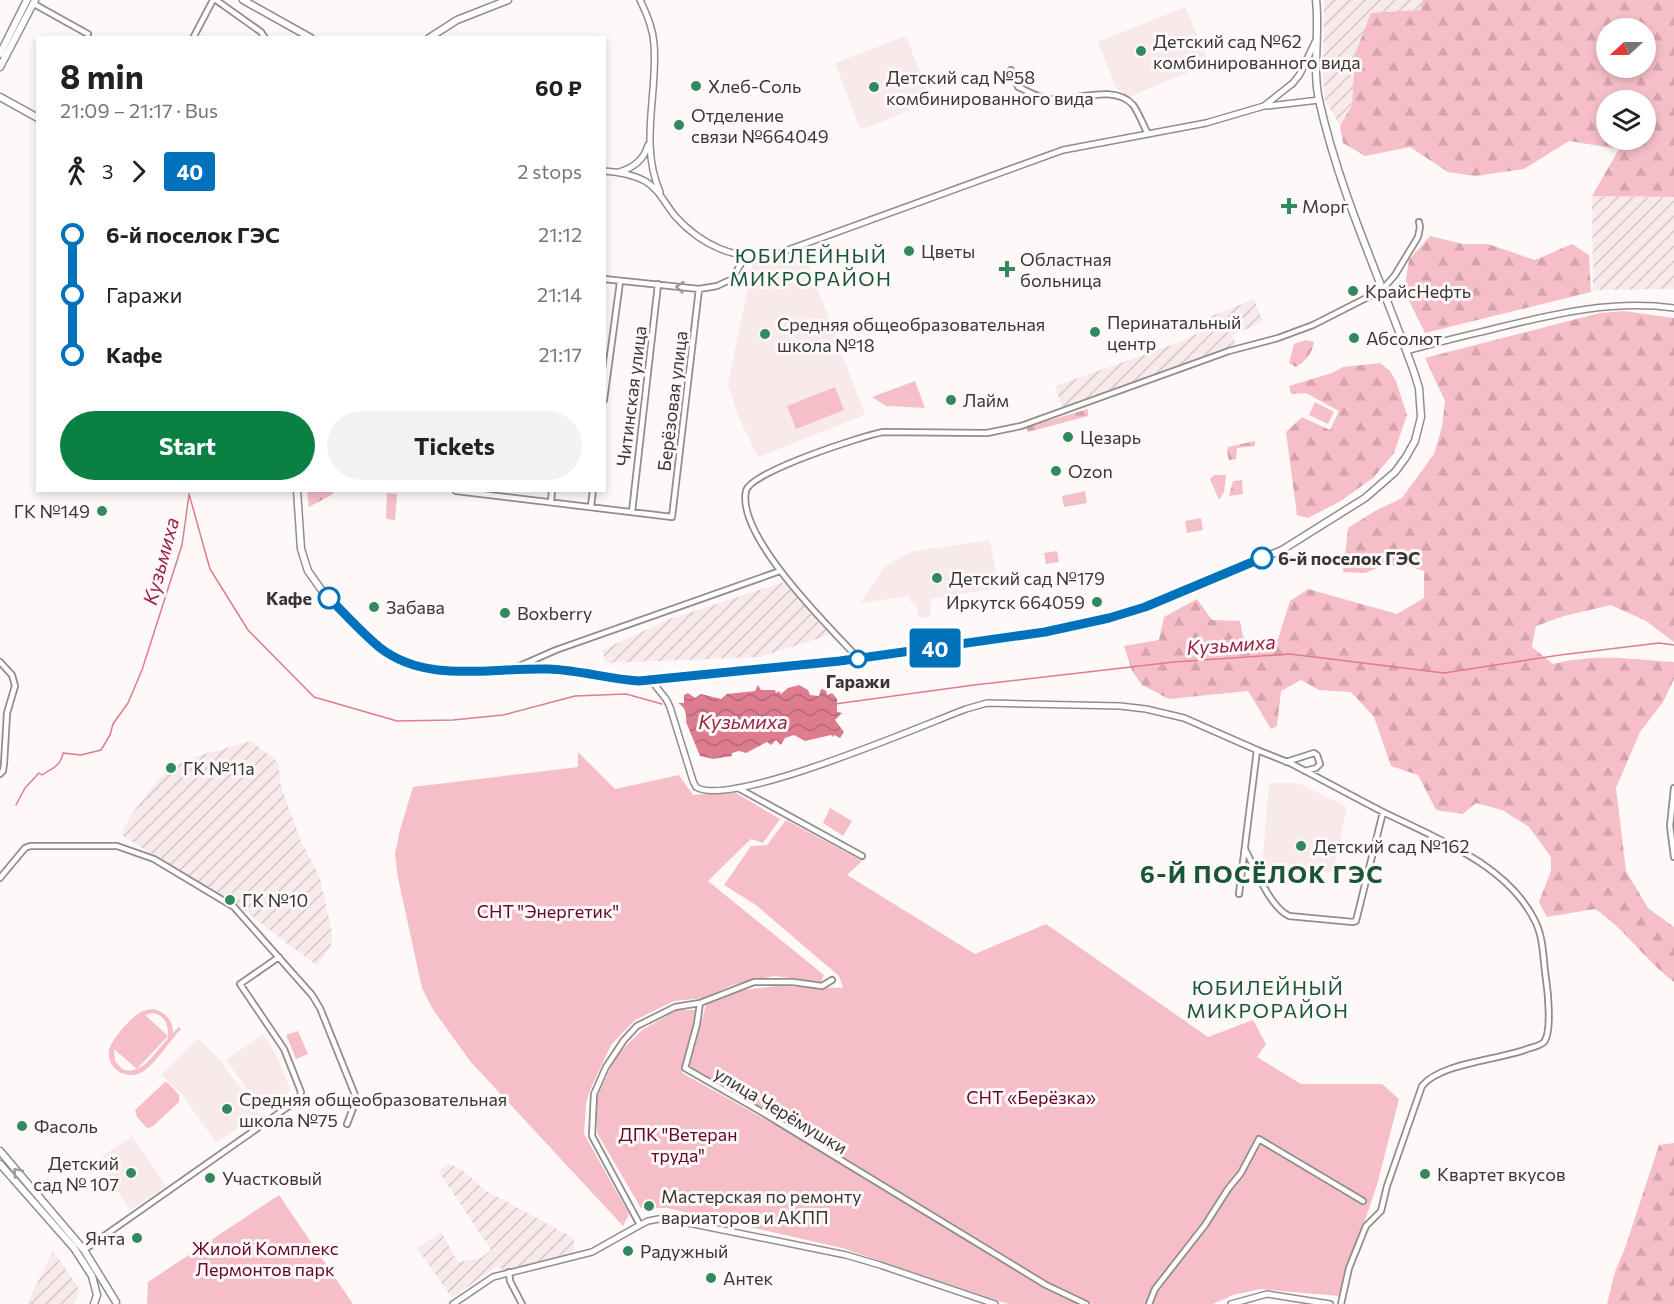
<!DOCTYPE html>
<meta charset="utf-8">
<style>
body{margin:0;font-family:Commissioner,sans-serif;background:#f2f2f2;color:#222;height:100vh;display:flex;flex-direction:column;font-size:22px;white-space:nowrap}
*{box-sizing:border-box;margin:0}
p{font-size:20px;color:#767676}
.icon{flex:none;width:33px;height:33px;fill:none;stroke:currentColor;stroke-width:2;stroke-linecap:round;stroke-linejoin:round}
.map{position:relative;flex:1;overflow:hidden}
.drawer{position:absolute;left:36px;top:36px;width:570px;height:456px;display:flex;flex-direction:column;background:#fff;border-radius:0px;box-shadow:0 3px 9px #0003}
.drawer>*{flex:none}
.badge{padding:0 12px;border-radius:4px;font-size:21px;line-height:39px}
.needle{width:39px;rotate:249deg}
.tools{position:absolute;left:1596px;top:18px;display:grid;gap:12px}
.tools a{display:grid;place-items:center;width:60px;height:60px;border-radius:50%;background:#fff;box-shadow:0 3px 9px #0003;font-size:30px}
.map>.badge{position:absolute;translate:-50% -50%;box-shadow:0 0 0 3px #fff}
.legs{display:flex;align-items:center;gap:9px;height:66px;padding:0 24px;font-size:20px}
.legs p{margin-inline-start:auto}
.headline{display:flex;align-items:center;justify-content:space-between;height:102px;padding:0 24px}
h1{font-size:33px;font-weight:700;line-height:45px}
.primary-button{display:flex;gap:12px;margin-top:auto;padding:12px 24px}
.primary-button a{flex:1;height:69px;border-radius:36px;background:#0b8043;color:#fff;font-size:24px;font-weight:700;line-height:69px;text-align:center}
.primary-button a+a{background:#f2f2f2;color:#222}
ul{padding:0 24px;list-style:none}
li{display:flex;align-items:center;gap:21px;height:60px;font-size:22px}
li i{display:grid;place-items:center;width:9px;height:100%;margin:0 8px;background:currentColor}
li i::after{content:'';width:15px;height:15px;margin:-8px;border:4px solid;border-radius:50%;background:#fff}
li p{margin-inline-start:auto}
li:first-child i{background:linear-gradient(#0000 50%,currentColor 0)}
li:last-child i{background:linear-gradient(currentColor 50%,#0000 0)}
.map>svg:first-child{display:block}
</style>
<div class="map">
<svg width="1674" height="1304" viewBox="0 0 1674 1304">
<defs>
<pattern id="industrial-furrows" width="10" height="10" patternUnits="userSpaceOnUse" patternTransform="scale(1.5)"><rect width="10" height="10" fill="#f8e9eb"/><path d="M-1 1l2-2M0 10L10 0M9 11l2-2" fill="none" stroke="#d5c8ca"/></pattern>
<pattern id="grass-tufts" width="24" height="20" patternUnits="userSpaceOnUse" patternTransform="scale(1.5)"><rect width="24" height="20" fill="#f6bec7"/><path d="M3 7l-1-3M5 7V3M7 7l1-3M15 17l-1-3M17 17v-4M19 17l1-3" fill="none" stroke="#d4a4ac"/></pattern>
<pattern id="forest-firs" width="22" height="20" patternUnits="userSpaceOnUse" patternTransform="scale(1.5)"><rect width="22" height="20" fill="#f6bec7"/><path d="M5 1l3.5 6h-7zM16 11l3.5 6h-7z" fill="#d4a4ac"/></pattern>
<pattern id="water-waves" width="16" height="10" patternUnits="userSpaceOnUse" patternTransform="scale(1.5)"><rect width="16" height="10" fill="#de7c8f"/><path d="M0 5q4-4 8 0t8 0" fill="none" stroke="#b56676"/></pattern>
</defs>
<rect width="100%" height="100%" fill="#fef8f9"/>
<!-- built -->
<path fill="#f8e9eb" d="M1185,7L1212,68L1203,71L1196,69L1129,97L1116,88L1098,42Z
M906,36L929,95L909,110L872,126L860,129L835,63Z
M803,249L865,415L758,457L738,416L728,384L753,263L775,260Z
M990,540L999,588L931,599L930,617L919,618L915,602L911,603L909,596L860,603L884,568L904,555L915,551Z
M1269,783H1298L1347,807L1333,873L1262,866Z
M263,1034L276,1054L290,1089L286,1097L263,1111L226,1060Z
M198,1038L219,1059L259,1114L216,1143L181,1093L161,1075Z
M132,1136L166,1186L130,1210L97,1160Z"/>
<!-- industrial -->
<path fill="url(#industrial-furrows)" d="M1324,0H1423L1420,10L1355,55L1352,105L1340,126L1325,100L1323,72Z
M1592,196L1674,197V289L1593,290Z
M1254,299L1263,322L1232,335L1236,345L1062,407L1055,386L1177,343L1200,332L1196,322Z
M784,582L830,635L760,657L606,663L602,650L670,619Z
M251,741L278,762L281,786L300,839L320,878L332,932L331,946L317,966L236,904L121,835L129,818L158,780L184,760Z
M448,1163L462,1170L486,1191L574,1238V1252L504,1270L497,1266L452,1298L417,1248L441,1232L458,1262L481,1258L491,1250L439,1172Z
M53,1251L80,1290L74,1304H27Z"/>
<!-- grass -->
<path fill="url(#grass-tufts)" d="M1214,475H1226L1224,492L1219,500L1210,479Z"/>
<!-- forest -->
<path fill="url(#forest-firs)" fill-rule="evenodd" d="M1423,0H1674V197L1592,196L1619,149L1569,141L1524,169L1475,176L1448,172L1410,147L1365,156L1343,143L1340,126L1352,105L1355,54L1371,13L1420,10ZM1606,28H1646V68H1606ZM1606,100H1646V140H1606Z
M1430,236L1463,244H1488L1535,260L1572,244L1589,255L1591,292L1425,333L1404,291L1409,260Z
M1624,311L1674,318V642L1646,621L1611,605L1564,616L1536,626L1532,647L1553,664C1595,653 1631,659 1674,662V679L1663,702L1640,732L1616,788L1626,871L1648,908L1674,927V982C1645,960 1625,929 1595,909L1547,917L1539,902L1551,871V857L1529,827L1502,810L1476,803L1463,814L1436,810L1418,775L1391,766L1374,717L1351,692L1319,690L1301,680L1281,691L1277,726L1271,729L1248,691L1169,699L1142,685L1132,671L1124,646L1159,640L1164,617L1197,599L1212,620L1240,621L1243,637L1260,646L1278,639L1290,601L1308,589L1397,614L1424,598V571L1404,565L1380,567L1365,573L1343,572L1348,528L1375,511L1402,498L1434,454L1442,427L1445,401L1425,358L1600,313Z
M1306,340L1314,342C1312,354 1306,361 1296,367L1289,363L1294,344Z
M1380,363L1390,371L1396,381L1407,415L1394,453L1373,478L1339,502L1308,518L1297,515L1286,432L1302,417L1330,430L1339,411L1306,393L1291,394L1289,386L1332,373L1343,367Z
M1088,409V416L1028,432L1026,427Z
M1255,441V446L1237,448L1236,459L1229,460L1227,452L1228,447Z
M1242,480L1243,494L1229,496L1233,481Z
M307,491H333V494L309,507Z
M1674,1143V1304H1607L1615,1272L1625,1248L1659,1145Z"/>
<!-- green -->
<path fill="#f6bec7" fill-rule="evenodd" d="M915,381L925,408L886,406L872,397Z
M835,387L844,410L796,429L787,406Z
M1315,402L1334,412L1328,424L1309,415Z
M1085,491L1087,503L1064,507L1062,496Z
M387,493L397,494L395,520L386,519Z
M1201,518L1203,530L1187,533L1185,521Z
M1057,551L1059,562L1046,564L1044,553Z
M578,752L615,789L679,775L693,795L734,792L780,819L763,843L751,839L708,881L824,975L821,982L774,976L732,985L704,998L674,1001L635,1020L611,1045L590,1090L586,1104L584,1134L629,1214L623,1226L470,1061L432,1008L422,988L398,878L395,854L400,830L413,787L578,767Z
M830,808L852,821L843,836L823,823Z
M786,820L862,861L847,875L975,954L1046,924L1208,1037L1253,1020L1266,1044L1257,1057L1301,1084H1382L1399,1099L1377,1185L1339,1296L1260,1289L1233,1295L1213,1304H1093L1061,1290L801,1132L689,1068L706,1005L744,990L777,986L843,988L839,976L756,905L724,885L751,846L767,845Z
M154,1009C166,1012 173,1021 173,1033L179,1027L181,1029C169,1042 158,1060 144,1071C129,1082 106,1069 109,1051C110,1041 132,1016 141,1012C145,1010 150,1009 154,1009ZM152,1013C165,1015 169,1025 168,1038C156,1051 142,1077 122,1069L115,1061L114,1049L137,1069L168,1036L145,1015Z
M677,1010H697L682,1073L802,1140L1056,1294L1080,1304H1008L842,1248L667,1208H641L597,1133L596,1107L598,1095L616,1056L642,1030Z
M298,1031L308,1054L296,1059L286,1035Z
M165,1082L168,1083L179,1095V1102L152,1127L147,1128L137,1117L135,1110Z
M279,1195L353,1304H147L148,1282Z"/>
<!-- water -->
<path fill="url(#water-waves)" d="M758,685L761,690H775L776,693L779,691L781,694L788,688L799,685L808,690L810,695L819,696L821,689L826,690L827,695L832,693L837,699V712L842,713L835,720L844,732L840,738L834,735L833,737L831,735L805,741L794,735L785,738L781,745L776,740L771,745L767,742L746,753L739,751L732,753V756L713,759L700,756L686,722C687,714 685,707 678,703H684V695L688,693L695,698L701,694L721,699L727,694L755,691Z"/>
<g fill="none" stroke-linecap="round" stroke-linejoin="round">
<!-- stream -->
<path stroke="#de7c8f" stroke-width="1.5" d="M189,494L210,569L248,630L314,697L397,721L453,720L503,715L575,696L626,694L662,704
M835,704L974,685L1174,662L1290,654L1444,673L1560,655L1659,643L1674,645
M16,805L25,788L39,773L42,775C51,769 61,766 63,753L81,755L101,750L110,735L113,724L128,703L142,670L182,545L189,495"/>
<defs>
<path id="minor" d="M216,0L261,32L265,38
M34,4L88,34
M193,38L213,0
M1011,70L1018,87C1028,91 1036,97 1048,99C1072,102 1114,83 1133,105C1139,113 1143,125 1148,134
M604,279L699,289L717,286L732,279L745,257
M604,400L620,282
M456,491L672,517L699,289
M551,502L552,490
M591,506L593,490
M632,512L658,284
M859,659C829,627 736,536 746,491C750,472 862,436 883,432L987,433L1021,426L1229,351L1278,338L1313,325L1382,290L1395,275L1418,237L1420,227L1419,222
M0,662L12,675L15,686L7,713L4,764L3,771L0,774
M515,668L556,650L780,571
M1286,762L1314,753L1317,755L1320,764L1316,768L1305,771
M738,788L862,856
M1674,788L1670,826L1674,857
M1245,849C1255,868 1269,906 1289,916L1353,922L1356,921L1383,812
M0,878L25,848L30,846H117L154,859L234,907L312,995L320,1008L355,1095V1103L347,1124
M1239,894L1257,750L1290,763C1321,779 1352,796 1383,812C1436,838 1508,865 1535,921C1544,938 1543,961 1546,979C1548,992 1552,1032 1544,1042C1540,1046 1533,1047 1527,1049C1499,1060 1440,1063 1422,1086L1387,1186L1381,1211L1366,1226L1349,1268L1341,1304
M700,1003L754,982H793L822,986L832,980
M640,1225L592,1136L594,1094L606,1067L624,1040L637,1026L675,1007L700,1003L697,1024L685,1068L760,1111L1046,1285L1086,1304
M84,1250L299,1099L301,1092L284,1049L240,984L279,957
M509,1272L510,1281L522,1304
M1149,1304L1155,1289L1205,1225L1228,1189L1241,1173L1259,1139L1363,1201"/>
<path id="tertiary" d="M640,0C647,14 653,28 654,44C658,94 639,144 660,192
M1267,106L1319,100
M604,171C618,172 632,174 645,181C659,189 665,204 675,216C701,245 735,261 774,255L1063,150L1206,123L1264,106L1293,83L1300,74L1316,40
M619,172C633,168 644,160 648,145
M1407,351C1438,342 1469,335 1501,327C1558,313 1614,300 1674,308
M650,679L666,699L670,707L693,781L696,787C730,809 923,725 966,709L987,703L1120,706L1146,709L1184,718L1257,750
M453,1304L493,1277L592,1252L640,1225L648,1221L664,1218L846,1255L880,1265L995,1304
M1231,1304L1267,1294L1330,1304"/>
<path id="secondary" d="M243,0L311,38
M429,38L457,20L508,0
M0,54L27,0
M0,67L35,0
M0,97L38,118
M297,490L301,549L308,571L323,592L380,648L422,668L448,672L513,669L565,670L639,681L840,661L1045,632L1109,618L1145,607L1282,550L1365,498L1395,472L1406,457L1415,441L1421,417L1419,388L1414,372C1382,282 1340,195 1319,100C1312,67 1320,33 1316,0
M0,1151L84,1250L116,1302
M0,1164L74,1248L92,1276L97,1295L94,1304"/>
</defs>
<!-- minor casing -->
<use href="#minor" stroke="#928d8d" stroke-width="8"/>
<!-- tertiary casing -->
<use href="#tertiary" stroke="#928d8d" stroke-width="8"/>
<!-- secondary casing -->
<use href="#secondary" stroke="#928d8d" stroke-width="9"/>
<!-- minor -->
<use href="#minor" stroke="#fff" stroke-width="4.5"/>
<!-- tertiary -->
<use href="#tertiary" stroke="#fff" stroke-width="5"/>
<!-- secondary -->
<use href="#secondary" stroke="#fff" stroke-width="6"/>
</g>
<!-- one-way arrows -->
<defs><path id="oneway-chevron" d="M-2-3.5L2.5 0L-2 3.5" fill="none" stroke-width="1.6" stroke-linecap="round" stroke-linejoin="round" transform="scale(1.5)"/></defs>
<g stroke="#9c9a9b">
<use href="#oneway-chevron" transform="translate(680 287) rotate(-174)"/>
<use href="#oneway-chevron" transform="translate(17 1172) rotate(-130)"/>
</g>
<g fill="none" stroke-linecap="round" stroke-linejoin="round">
<defs>
<path id="line-1" d="M329,598C345,614 361,632 379,647C427,685 492,667 548,669C579,670 608,679 639,681L840,661L1045,632L1109,618L1145,607L1262,558"/>
</defs>
<!-- line-1 casing -->
<use href="#line-1" stroke="#fff" stroke-width="14"/>
<!-- line-1 -->
<use href="#line-1" stroke="#0072bc" stroke-width="9"/>
</g>
<!-- markers -->
<g fill="#32895e" stroke="#fef8f9" stroke-width="2">
<circle cx="1141" cy="51" r="6"/>
<circle cx="696" cy="86" r="6"/>
<circle cx="874" cy="87" r="6"/>
<circle cx="679" cy="125" r="6"/>
<path d="M1286 197h6v6h6v6h-6v6h-6v-6h-6v-6h6z"/>
<circle cx="909" cy="251" r="6"/>
<path d="M1004 260h6v6h6v6h-6v6h-6v-6h-6v-6h6z"/>
<circle cx="1353" cy="291" r="6"/>
<circle cx="1095" cy="332" r="6"/>
<circle cx="765" cy="334" r="6"/>
<circle cx="1354" cy="338" r="6"/>
<circle cx="951" cy="400" r="6"/>
<circle cx="1068" cy="437" r="6"/>
<circle cx="1056" cy="471" r="6"/>
<circle cx="102" cy="511" r="6"/>
<circle cx="937" cy="578" r="6"/>
<circle cx="1097" cy="602" r="6"/>
<circle cx="374" cy="607" r="6"/>
<circle cx="505" cy="613" r="6"/>
<circle cx="171" cy="768" r="6"/>
<circle cx="1301" cy="846" r="6"/>
<circle cx="230" cy="900" r="6"/>
<circle cx="227" cy="1109" r="6"/>
<circle cx="22" cy="1126" r="6"/>
<circle cx="131" cy="1173" r="6"/>
<circle cx="1425" cy="1174" r="6"/>
<circle cx="210" cy="1178" r="6"/>
<circle cx="649" cy="1206" r="6"/>
<circle cx="137" cy="1238" r="6"/>
<circle cx="628" cy="1251" r="6"/>
<circle cx="711" cy="1278" r="6"/>
</g>
<g fill="#fff" stroke="#0072bc" stroke-width="3">
<circle cx="1262" cy="558" r="10"/>
<circle cx="329" cy="598" r="10"/>
<circle cx="858" cy="659" r="8"/>
</g>
<g text-anchor="middle" dominant-baseline="central" stroke-width="6" stroke-linejoin="round" paint-order="stroke">
<!-- poi labels -->
<g font-size="18" fill="#393637" stroke="#fef8f9" text-anchor="start">
<text x="1153" y="41">Детский сад №62<tspan x="1153" dy="21">комбинированного вида</tspan></text>
<text x="886" y="77">Детский сад №58<tspan x="886" dy="21">комбинированного вида</tspan></text>
<text x="708" y="86">Хлеб-Соль</text>
<text x="691" y="115">Отделение<tspan x="691" dy="21">связи №664049</tspan></text>
<text x="1302" y="206">Морг</text>
<text x="921" y="251">Цветы</text>
<text x="1020" y="259">Областная<tspan x="1020" dy="21">больница</tspan></text>
<text x="1365" y="291">КрайсНефть</text>
<text x="1107" y="322">Перинатальный<tspan x="1107" dy="21">центр</tspan></text>
<text x="777" y="324">Средняя общеобразовательная<tspan x="777" dy="21">школа №18</tspan></text>
<text x="1366" y="338">Абсолют</text>
<text x="963" y="400">Лайм</text>
<text x="1080" y="437">Цезарь</text>
<text x="1068" y="471">Ozon</text>
<text x="90" y="511" text-anchor="end">ГК №149</text>
<text x="949" y="578">Детский сад №179</text>
<text x="1085" y="602" text-anchor="end">Иркутск 664059</text>
<text x="386" y="607">Забава</text>
<text x="517" y="613">Boxberry</text>
<text x="183" y="768">ГК №11а</text>
<text x="1313" y="846">Детский сад №162</text>
<text x="242" y="900">ГК №10</text>
<text x="239" y="1099">Средняя общеобразовательная<tspan x="239" dy="21">школа №75</tspan></text>
<text x="34" y="1126">Фасоль</text>
<text x="119" y="1163" text-anchor="end">Детский<tspan x="119" dy="21">сад № 107</tspan></text>
<text x="1437" y="1174">Квартет вкусов</text>
<text x="222" y="1178">Участковый</text>
<text x="661" y="1196">Мастерская по ремонту<tspan x="661" dy="21">вариаторов и АКПП</tspan></text>
<text x="125" y="1238" text-anchor="end">Янта</text>
<text x="640" y="1251">Радужный</text>
<text x="723" y="1278">Антек</text>
</g>
<!-- street labels -->
<g font-size="18" fill="#393637" stroke="#fef8f9">
<text transform="translate(631 396) rotate(-83)">Читинская улица</text>
<text transform="translate(672 401) rotate(-83)">Берёзовая улица</text>
<text transform="translate(781 1110) rotate(31)">улица Черёмушки</text>
</g>
<!-- stop labels -->
<g font-size="18" font-weight="bold" fill="#393637" stroke="#fef8f9" text-anchor="start">
<text x="1278" y="558">6-й поселок ГЭС</text>
<text x="312" y="598" text-anchor="end">Кафе</text>
<text x="858" y="681" text-anchor="middle">Гаражи</text>
</g>
<!-- park labels -->
<g font-size="18" fill="#620728" stroke="#fef8f9">
<text x="548" y="911">СНТ "Энергетик"</text>
<text x="1031" y="1097">СНТ «Берёзка»</text>
<text x="678" y="1134">ДПК "Ветеран<tspan x="678" dy="21">труда"</tspan></text>
<text x="265" y="1248">Жилой Комплекс<tspan x="265" dy="21">Лермонтов парк</tspan></text>
</g>
<!-- neighbourhood labels -->
<g font-size="20" letter-spacing="1.5" fill="#195538" stroke="#fef8f9">
<text x="811" y="255">ЮБИЛЕЙНЫЙ<tspan x="811" dy="23">МИКРОРАЙОН</tspan></text>
<text x="1268" y="987">ЮБИЛЕЙНЫЙ<tspan x="1268" dy="23">МИКРОРАЙОН</tspan></text>
</g>
<!-- water labels -->
<g font-size="20" font-style="italic" fill="#972346" stroke="#fef8f9">
<text transform="translate(160 561) rotate(-75)">Кузьмиха</text>
<text transform="translate(1231 644) rotate(-4)">Кузьмиха</text>
<text x="743" y="721">Кузьмиха</text>
</g>
<!-- district labels -->
<g font-size="24" font-weight="bold" letter-spacing="1.5" fill="#195538" stroke="#fef8f9">
<text x="1262" y="873">6-Й ПОСЁЛОК ГЭС</text>
</g>
</g>
</svg>
<div class="tools">
<a><svg class="needle" viewBox="-14 -14 28 28"><path d="M0-13l5 13h-10z" fill="#e53935"/><path d="M0 13l5-13h-10z" fill="#767676"/></svg></a>
<a><svg class="icon" aria-label="layers" viewBox="0 0 24 24"><path d="M12 4l9 5-9 5-9-5zM3 14l9 5 9-5"/></svg></a>
</div>
<b class="badge" style="left:935px;top:648px;background:#0072bc;color:#fff">40</b>
<section class="drawer">
<div class="headline"><div><h1>8 min</h1><p>21:09 – 21:17 · Bus</p></div><b>60 ₽</b></div>
<div class="legs"><svg class="icon" aria-label="walk" viewBox="0 0 24 24"><circle cx="13" cy="4" r="2"/><path d="M13 8l-2 6 4 7M11 14l-3 7M7 12l3-4h3l4 4"/></svg>3<svg class="icon" aria-label="forward" viewBox="0 0 24 24"><path d="M9 5l7 7-7 7"/></svg><b class="badge" style="background:#0072bc;color:#fff">40</b><p>2 stops</p></div>
<ul>
<li><i style="color:#0072bc"></i><b>6-й поселок ГЭС</b><p>21:12</p></li>
<li><i style="color:#0072bc"></i><span>Гаражи</span><p>21:14</p></li>
<li><i style="color:#0072bc"></i><b>Кафе</b><p>21:17</p></li>
</ul>
<div class="primary-button"><a>Start</a><a>Tickets</a></div>
</section>
</div>
